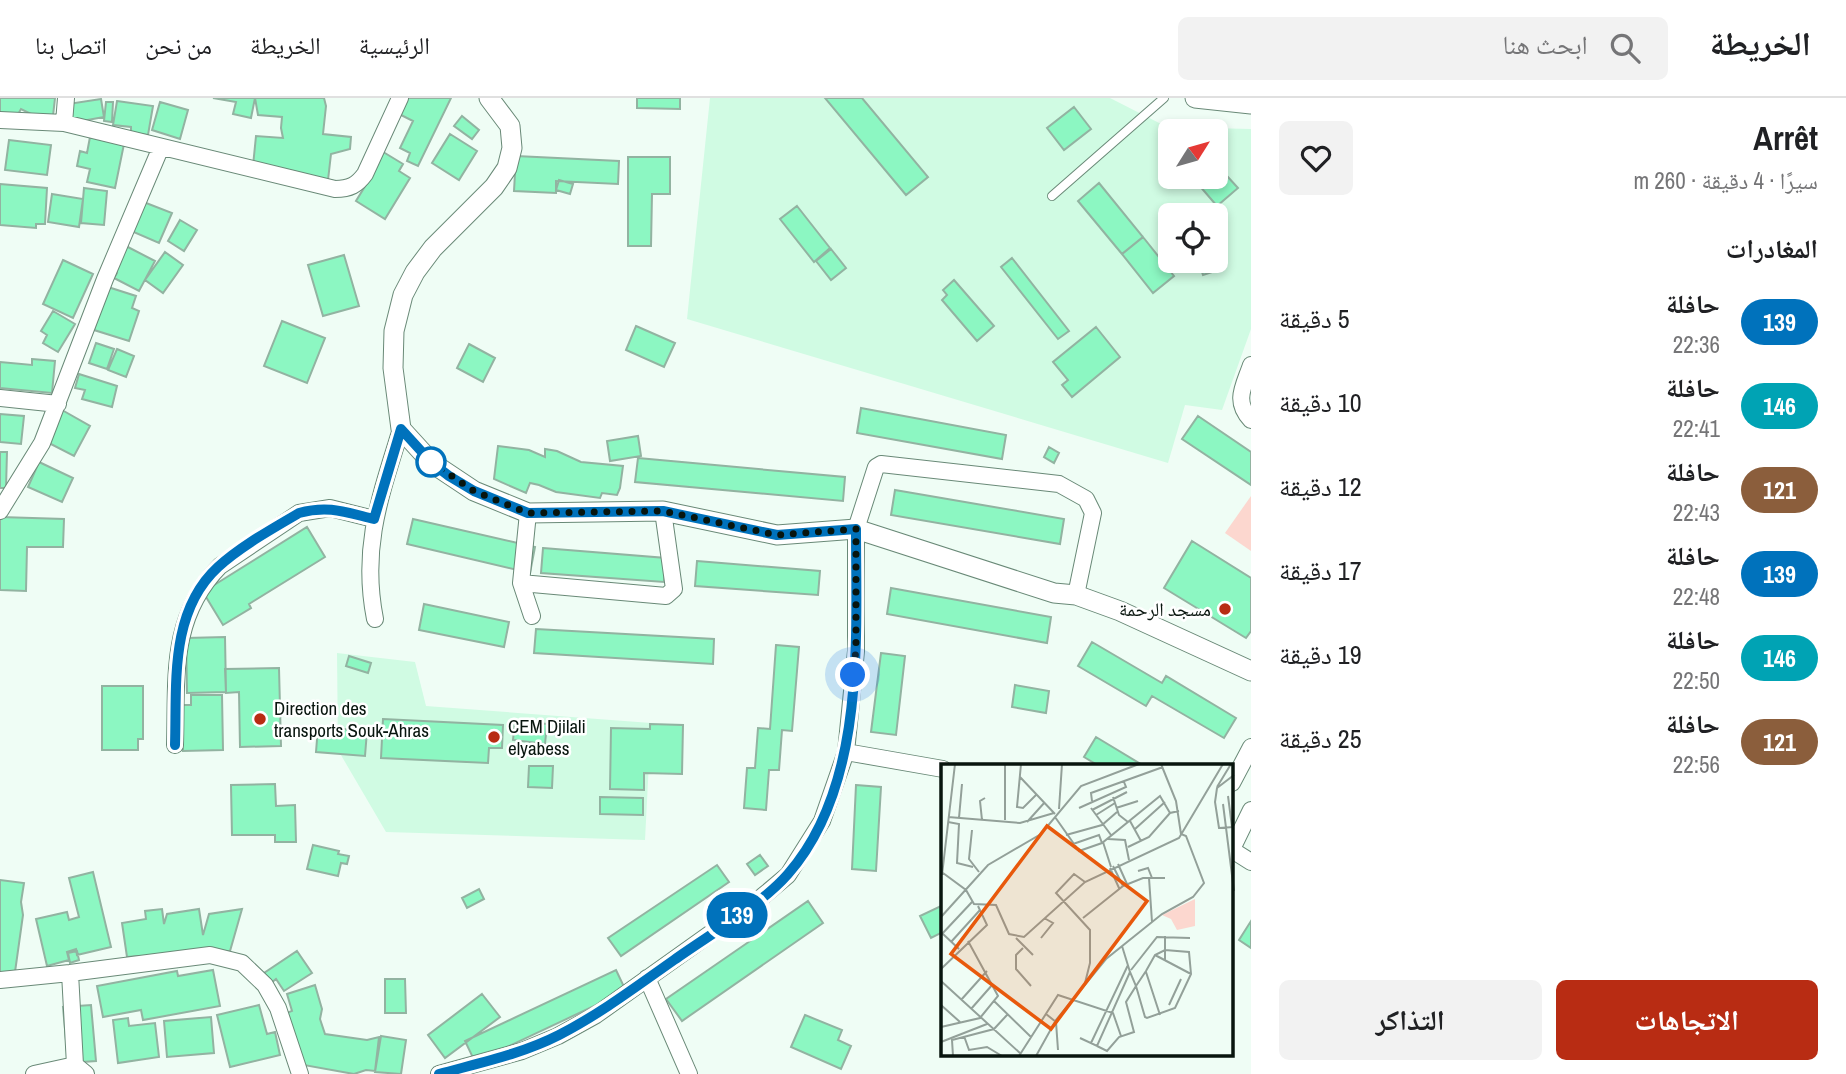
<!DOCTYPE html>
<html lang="ar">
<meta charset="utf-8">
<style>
body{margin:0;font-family:"Archivo Narrow","Noto Naskh Arabic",sans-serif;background:#f2f2f2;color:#202124;direction:rtl;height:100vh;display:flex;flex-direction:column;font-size:26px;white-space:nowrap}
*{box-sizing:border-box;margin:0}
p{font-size:23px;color:#757577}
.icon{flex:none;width:38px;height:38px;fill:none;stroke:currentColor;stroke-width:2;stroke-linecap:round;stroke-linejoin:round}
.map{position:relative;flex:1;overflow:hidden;direction:ltr}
.details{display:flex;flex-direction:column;background:#fff;width:595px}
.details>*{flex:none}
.badge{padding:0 14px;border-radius:23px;font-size:24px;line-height:46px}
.needle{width:46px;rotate:53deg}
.buttons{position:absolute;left:1158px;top:21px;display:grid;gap:14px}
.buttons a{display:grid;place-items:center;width:70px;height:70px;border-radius:10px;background:#fff;box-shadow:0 4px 10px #0003;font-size:35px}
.you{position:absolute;width:35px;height:35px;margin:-18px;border:5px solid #fff;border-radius:50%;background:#1a73e8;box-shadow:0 0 0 10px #1a73e833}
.map>.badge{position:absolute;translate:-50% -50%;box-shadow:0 0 0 4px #fff}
h2{padding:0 28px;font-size:26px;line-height:63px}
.round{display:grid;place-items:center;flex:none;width:74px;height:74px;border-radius:10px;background:#f2f2f2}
.headline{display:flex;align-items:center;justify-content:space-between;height:119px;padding:0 28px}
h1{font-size:33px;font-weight:700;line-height:52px}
.action{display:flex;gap:14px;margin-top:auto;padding:14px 28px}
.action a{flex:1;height:80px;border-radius:10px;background:#b82c13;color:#fff;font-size:28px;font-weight:700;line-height:80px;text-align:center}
.action a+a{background:#f2f2f2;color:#202124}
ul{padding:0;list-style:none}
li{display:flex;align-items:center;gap:21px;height:84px;padding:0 28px}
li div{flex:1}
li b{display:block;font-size:26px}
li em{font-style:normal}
li .badge{min-width:77px;font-weight:700;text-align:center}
header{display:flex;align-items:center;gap:42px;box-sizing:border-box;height:98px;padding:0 35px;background:#fff;border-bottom:2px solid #e0e0e0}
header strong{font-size:33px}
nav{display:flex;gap:38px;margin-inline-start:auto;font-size:24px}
.search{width:490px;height:63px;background:#f2f2f2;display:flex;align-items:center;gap:18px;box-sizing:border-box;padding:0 24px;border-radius:10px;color:#757577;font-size:26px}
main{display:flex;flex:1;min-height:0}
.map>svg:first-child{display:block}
</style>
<header>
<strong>الخريطة</strong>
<div class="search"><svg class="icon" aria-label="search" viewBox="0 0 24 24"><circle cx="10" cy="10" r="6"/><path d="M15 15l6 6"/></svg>ابحث هنا</div>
<nav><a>الرئيسية</a><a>الخريطة</a><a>من نحن</a><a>اتصل بنا</a></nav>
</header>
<main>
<section class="details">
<div class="headline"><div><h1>Arrêt</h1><p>سيرًا · 4 دقيقة · 260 m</p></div><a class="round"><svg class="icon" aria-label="heart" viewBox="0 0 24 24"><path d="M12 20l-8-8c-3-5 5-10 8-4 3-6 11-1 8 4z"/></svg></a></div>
<h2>المغادرات</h2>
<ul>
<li><span class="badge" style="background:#0072bc;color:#fff">139</span><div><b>حافلة</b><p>22:36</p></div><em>5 دقيقة</em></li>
<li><span class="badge" style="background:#00a3b4;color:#fff">146</span><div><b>حافلة</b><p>22:41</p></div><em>10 دقيقة</em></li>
<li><span class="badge" style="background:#8b5e3c;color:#fff">121</span><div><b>حافلة</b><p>22:43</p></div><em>12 دقيقة</em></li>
<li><span class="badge" style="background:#0072bc;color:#fff">139</span><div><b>حافلة</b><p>22:48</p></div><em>17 دقيقة</em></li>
<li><span class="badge" style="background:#00a3b4;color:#fff">146</span><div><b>حافلة</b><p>22:50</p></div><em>19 دقيقة</em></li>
<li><span class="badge" style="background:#8b5e3c;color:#fff">121</span><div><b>حافلة</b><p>22:56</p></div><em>25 دقيقة</em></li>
</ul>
<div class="action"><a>الاتجاهات</a><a>التذاكر</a></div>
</section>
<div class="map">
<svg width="1251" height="976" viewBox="0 0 1251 976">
<rect width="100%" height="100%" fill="#effdf5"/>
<!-- built -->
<path fill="#d0fbe3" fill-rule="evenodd" d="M710,0H1110L1167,29L1251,31V231L1222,312L1185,307L1168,365L687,221ZM1171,33H1216V79H1171ZM1171,117H1216V163H1171Z
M337,555L415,564L426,608L651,625L645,742L386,734L338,652Z"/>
<!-- green -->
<path fill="#fcd7cf" d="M1251,398V453L1225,435Z"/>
<!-- building -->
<path fill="#8cf7c2" stroke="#92b3a1" stroke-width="2" d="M0,0H55L53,18L31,16L21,11L17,18L0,17Z
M213,0H255L251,20L233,16L236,4Z
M255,0H324L326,8L323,36L351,39L350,51L331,56L328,82L253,68L256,38L283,40L281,30L282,19L258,17Z
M402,0H451L418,68L407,63L410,55L400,50L413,23L395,14Z
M637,0H680V11L637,10Z
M825,0H862L928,79L906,97Z
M101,1L104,19L71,25L68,6Z
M117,3L153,8L148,37L131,35V29L113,27Z
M106,4H113L112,24L104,23Z
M160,4L188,12L180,41L152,32Z
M1074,9L1091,31L1064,52L1047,30Z
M462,18L479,32L472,41L454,28Z
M450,36L477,53L459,82L432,65Z
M90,39L124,46L115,90L87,84L90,71L77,68L80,53L87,55Z
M9,42L51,47L47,77L5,72Z
M375,49L403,66L399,73L410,80L385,121L356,103L367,85Z
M516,58L619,63L618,86L556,83V95L514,93Z
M628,59H670V96H652L651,148H628Z
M1216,66L1238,90L1217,108L1192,79H1216Z
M559,82L573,86L570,96L556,92Z
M1099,85L1143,139L1122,156L1078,103Z
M0,86L47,90L45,126H36V130L0,127Z
M84,90L107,93L104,127L81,125Z
M52,96L83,101L79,129L48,124Z
M141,103L172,115L159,145L129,132Z
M797,108L830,150L814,164L780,121Z
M180,122L197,132L184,153L168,143Z
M1143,139L1174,178L1153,195L1122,156Z
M124,147L155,163L139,193L114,180L117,175L111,171Z
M831,151L846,170L831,182L816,163Z
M165,154L183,167L163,195L145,182Z
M344,157L359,208L323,218L308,167Z
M1012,160L1069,233L1058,241L1001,169Z
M63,162L93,176L73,220L43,206Z
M1206,163H1212L1215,173L1203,177L1199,165Z
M954,182L994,228L977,243L942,202L947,197L943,192Z
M108,189L136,198L132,210L139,213L129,243L94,232Z
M53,213L75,226L58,254L43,245L47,237L41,233Z
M282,223L325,240L307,285L264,268Z
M636,228L675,245L664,269L626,252Z
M1096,229L1120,259L1072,299L1062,287L1068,282L1053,264Z
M96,245L114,251L107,271L89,265Z
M469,246L495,260L483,284L457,270Z
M117,251L134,258L126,279L108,272Z
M32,261L55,263L52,295L0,290V264L32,267Z
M79,276L117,288L112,309L82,301L85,292L75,290Z
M861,310L1006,337L1002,361L857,335Z
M62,312L90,328L74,358L45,343Z
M0,316L24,318L21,346L0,344Z
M1198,318L1251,354V387L1182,341Z
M638,338L641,358L610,363L607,343Z
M498,348L529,352L545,359V351L557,353L581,364L623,368L620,390L617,397L602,395L600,400L556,394L539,387L530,385L526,395L494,381Z
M1049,349L1059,355L1054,365L1044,359Z
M0,354H7L6,390H0Z
M638,360L845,379L843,403L635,384Z
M39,364L73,380L62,404L28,389Z
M895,392L1064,421L1060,446L891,417Z
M0,419L64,421L63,449H27L26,493L0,492Z
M413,421L535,449L530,475L407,446Z
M307,429L325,459L249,506L251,510L223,527L203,494Z
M1192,443L1251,480V533L1246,540L1164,490Z
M543,450L666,460L664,484L541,475Z
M697,463L820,473L818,497L695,488Z
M891,490L1051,519L1047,545L887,516Z
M424,506L509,524L504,549L419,532Z
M536,531L714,541L713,566L534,555Z
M225,539L226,594L187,595L186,540Z
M1092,544L1162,585L1166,578L1236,620L1224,640L1152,598L1146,608L1078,568Z
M776,547L799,549L792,633L782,632L779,672H769L766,712L744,710L747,670H755L758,630L770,631Z
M881,555L905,558L896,637L871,634Z
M349,558L371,565L368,575L346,568Z
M279,570L281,648L240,649L239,594L226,595L225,571Z
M1015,587L1049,593L1046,615L1012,609Z
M102,588H143V641H138V652H102Z
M191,597H222L223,652L183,653L182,607H191Z
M383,621L503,627L502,650H489L488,665L381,660Z
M515,623L547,626L545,646L513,642Z
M650,626L683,627L682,676L644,675V692L610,691L611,630L650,631Z
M318,629L367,633L365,658L316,654Z
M1096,639L1144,668H1099L1084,659Z
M529,668H553L552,690L528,689Z
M275,686L276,708L295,707L296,744H275V737H232L231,687Z
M856,687L881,689L876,773L852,771Z
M600,699L643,700V717L600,716Z
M313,747L339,753L338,756L349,758L347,766L341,765L338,778L307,771Z
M760,757L768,768L755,777L747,766Z
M717,767L729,784L621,858L608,840Z
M93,774L111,849L77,857L76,851L67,854L69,862L47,868L36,821L67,814L69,822L79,819L69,780Z
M0,782L24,785L21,804L23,817L15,874L0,876Z
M479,791L484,801L467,810L462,800Z
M808,803L823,825L682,923L666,901Z
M943,807V834L931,840L920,818Z
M162,811L164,826L167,816L199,811L203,837L209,816L242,811L230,853L180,860H150L139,858L127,859L122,825L146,821L145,813Z
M1251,823V850L1239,842Z
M77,853L79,862L70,865L68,855Z
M297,853L312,875L284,893L276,881L271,885L264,875Z
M213,872L220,908L143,922L141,912L103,919L97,888L177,873L178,878Z
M616,872L626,893L475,964L465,943Z
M385,881H405L406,915H385Z
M315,887L322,911L320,921L325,936L367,942L379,939L375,973L366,972L354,976L298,966L284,916L292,913L287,896Z
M482,896L500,919L445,960L428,937Z
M91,907L96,963L68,965L63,909Z
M259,907L267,936L275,934L280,957L230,969L217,917Z
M805,917L842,932L838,942L851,948L841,971L791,949Z
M211,919L214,955L167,959L164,923Z
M128,920L129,928L155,925L159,959L118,965L113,922Z
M381,938L406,942L401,976L375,974Z"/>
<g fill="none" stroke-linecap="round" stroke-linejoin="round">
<defs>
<path id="service" d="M1052,98L1164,0"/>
<path id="minor" d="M0,22L64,25L335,91C350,91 357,87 365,76L400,0
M64,25L66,0
M1251,267C1244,288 1233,303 1251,322
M0,300L58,306
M0,413L42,345L105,181L161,49
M528,415L521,485L532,518
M521,485L666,498L674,491L663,413
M375,521C361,450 380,399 401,331
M175,647C177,580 169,520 220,468L299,415L330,410L374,421
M846,654L943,671
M1232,685L1251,649
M1232,751L1251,712
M1232,752L1251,764
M647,880L689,976
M0,882L70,875L210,857L242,865L265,887L278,910L300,976
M34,976L75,967L86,976
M70,976L75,967L70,875
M439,976L522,953L558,938L596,917L763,798L788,777L822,723L846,654L856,553V431L876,369L881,366L1059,386L1086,401L1093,415L1076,497"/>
<path id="tertiary" d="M489,0L510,28L512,50L507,70L494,89L433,150L415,174L403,197L394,233L393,270L401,331L432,365L474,393L528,415L663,413L777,437L856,431L1054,495L1076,497L1120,513L1251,573
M1195,0L1251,6"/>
</defs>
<!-- service casing -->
<use href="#service" stroke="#698977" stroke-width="10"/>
<!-- minor casing -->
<use href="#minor" stroke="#698977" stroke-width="18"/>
<!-- tertiary casing -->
<use href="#tertiary" stroke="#698977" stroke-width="21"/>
<!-- service -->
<use href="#service" stroke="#fff" stroke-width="8"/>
<!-- minor -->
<use href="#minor" stroke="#fff" stroke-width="16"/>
<!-- tertiary -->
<use href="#tertiary" stroke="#fff" stroke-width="19"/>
</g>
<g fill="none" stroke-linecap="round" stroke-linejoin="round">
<defs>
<path id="line" d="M175,647C177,586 169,514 218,469C241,448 272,431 299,415C328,407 345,414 374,421L401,331L432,365L449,378L474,393L528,415L663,413L777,437L856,431C856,541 866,687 788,776C761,807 709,837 674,862C637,888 600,916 559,937C522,956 479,965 439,976"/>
</defs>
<!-- line casing -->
<use href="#line" stroke="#fff" stroke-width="16"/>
<!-- line -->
<use href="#line" stroke="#0072bc" stroke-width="10"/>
<!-- walk -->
<path stroke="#08150e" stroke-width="7" stroke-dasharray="0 12.6" d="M431,364L474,393L528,415L663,413L777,437L856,431V552L853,577"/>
</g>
<!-- markers -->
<circle fill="#fff" stroke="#0072bc" stroke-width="3.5" cx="431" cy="364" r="14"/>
<g fill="#b82c13" stroke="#fff" stroke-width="2.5">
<circle cx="1225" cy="511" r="7"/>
<circle cx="260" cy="621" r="7"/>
<circle cx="494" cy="639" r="7"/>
</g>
<g text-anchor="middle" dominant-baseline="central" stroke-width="5" stroke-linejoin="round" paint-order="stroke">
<!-- poi labels -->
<g font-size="19" fill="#08150e" stroke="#fff" text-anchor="start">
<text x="1211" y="511" text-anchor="end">مسجد الرحمة</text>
<text x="274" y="610">Direction des<tspan x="274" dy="22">transports Souk-Ahras</tspan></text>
<text x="508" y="628">CEM Djilali<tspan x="508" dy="22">elyabess</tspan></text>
</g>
</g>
<!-- overview -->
<g transform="translate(941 666)">
<rect width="292" height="292" fill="#effdf5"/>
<path d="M254,135V162L236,166L230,155L221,151Z" fill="#fcd7cf"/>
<path fill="none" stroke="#93a099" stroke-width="2" d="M64,0V56M80,0L76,43L82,44L96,30M293,11L276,24L274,38L278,64L293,63M79,13L114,50M276,23L290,0M287,32L291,63M172,33L178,51L187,58M151,37L150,29L222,3M282,40L293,127M138,44L185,23L183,18M150,44L170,71M175,44L197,37M118,45L121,0M151,46L186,28M155,51L174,39M7,53L79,59L113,49M114,53L138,87L161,79L219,32L229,49M18,54L21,20M41,56L39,37L44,34M189,57L200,77M7,58L18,60L16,99L32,103M86,58L104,38M194,65L224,38M31,66L28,95L38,108M125,71L161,61L176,48M167,75L184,76L188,96M162,78L170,103M132,80L158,71L161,79M187,83L208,73L229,49L238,47M177,100L186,120M169,104L178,124M197,107L207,104L211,114M2,109L25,126L33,140L55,141L68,170L83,173L144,118L238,74L282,0M1,111L14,0M208,114L211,158M144,118L133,110L115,129L149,166V199L144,219M182,122L202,114H224M0,153L47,101L100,70L140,22L198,0M142,154L182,122L172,102M2,170L18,185M0,171L31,138M75,174L92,191M100,174L112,159L103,154M10,178L39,146M82,184L75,191V205L90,222M214,191L250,210M224,196V172M0,205L46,161L37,142M190,206L216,173L249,174M205,208L219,251M0,217L80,290M20,236L46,207M53,237L90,273M0,241L19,258M228,241L240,215M30,245L52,220M105,250L115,258L117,286M0,263L39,254L57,232L27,177M23,272L28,286L46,283L61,292M139,274L156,282L189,208M0,278L46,260M150,279L187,201M156,282L166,287L178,273L193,268L185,238L195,222L205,207L214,191L224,186L248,188L250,210L234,244L206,254L204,253L195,222L189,208L181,182M12,292L11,276L53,265L66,251M78,292L117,231L172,249L180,272M95,292L115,256L165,195L221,150L252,133L263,119L245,72L240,70L235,37L220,0"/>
<path fill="#e8590c" fill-opacity="0.15" stroke="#e8590c" stroke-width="3.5" d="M106,62L206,137L110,265L10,190Z"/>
<rect width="292" height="292" fill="none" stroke="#08150e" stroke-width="3.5"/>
</g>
</svg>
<div class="buttons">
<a><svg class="needle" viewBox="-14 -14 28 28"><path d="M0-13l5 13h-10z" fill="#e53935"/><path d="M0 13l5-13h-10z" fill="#757577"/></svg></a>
<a><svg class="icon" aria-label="locate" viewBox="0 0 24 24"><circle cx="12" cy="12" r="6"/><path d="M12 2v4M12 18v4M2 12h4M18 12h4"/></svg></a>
</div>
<div class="you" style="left:853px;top:577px"></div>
<b class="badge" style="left:737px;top:817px;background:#0072bc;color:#fff">139</b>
</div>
</main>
